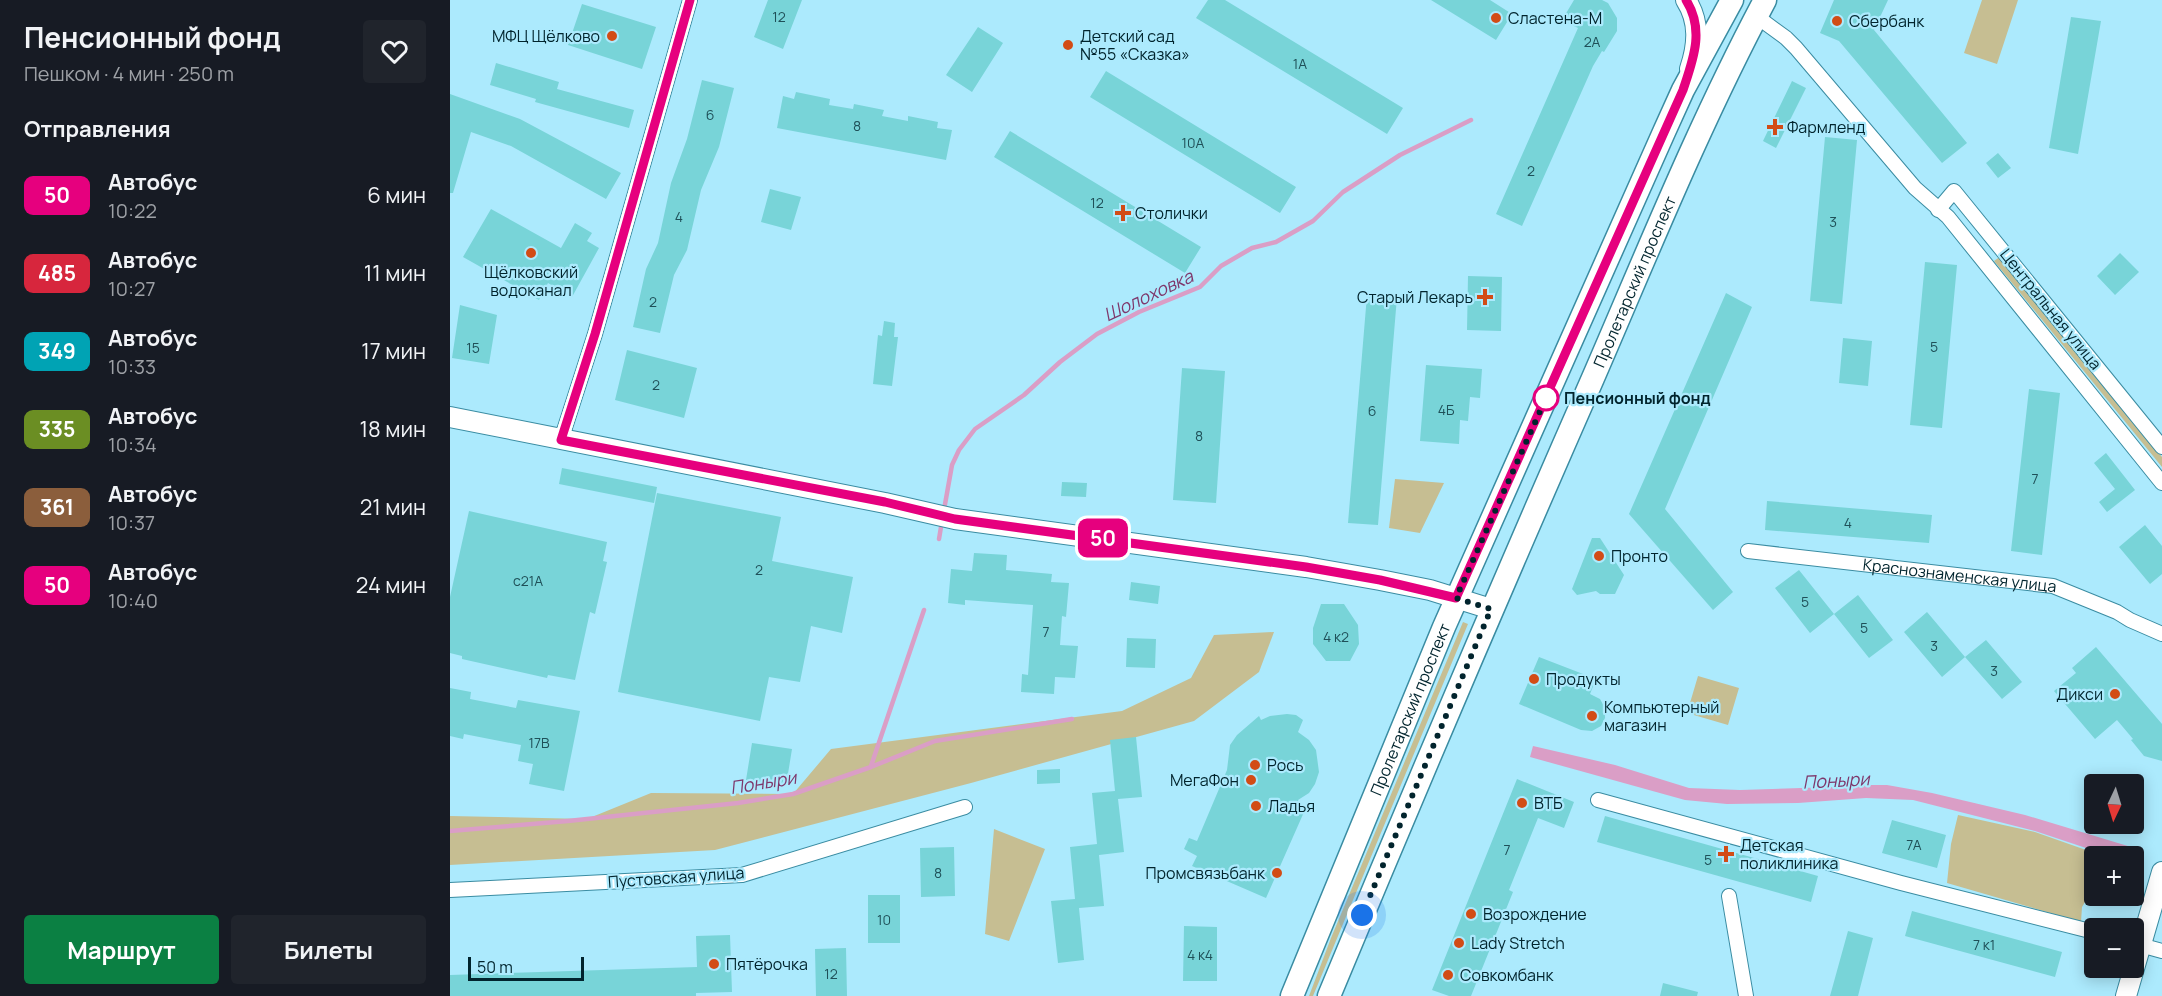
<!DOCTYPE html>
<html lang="ru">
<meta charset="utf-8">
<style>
body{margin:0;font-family:Manrope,sans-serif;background:#20242c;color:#f1f3f6;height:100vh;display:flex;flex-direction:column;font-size:22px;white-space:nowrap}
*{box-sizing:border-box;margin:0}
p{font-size:20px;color:#9ea1a6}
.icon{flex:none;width:33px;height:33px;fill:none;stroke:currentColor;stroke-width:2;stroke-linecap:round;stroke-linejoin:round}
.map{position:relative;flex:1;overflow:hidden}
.details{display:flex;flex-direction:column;background:#171b24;width:450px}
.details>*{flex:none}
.badge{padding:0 12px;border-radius:9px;font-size:21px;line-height:39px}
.needle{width:39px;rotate:184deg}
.buttons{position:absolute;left:1634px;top:774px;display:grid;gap:12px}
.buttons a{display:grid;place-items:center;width:60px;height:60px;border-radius:6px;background:#171b24;box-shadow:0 3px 15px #0003;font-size:30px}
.scale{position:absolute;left:18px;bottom:15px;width:116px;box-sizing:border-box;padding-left:6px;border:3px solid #01242d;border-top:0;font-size:16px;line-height:21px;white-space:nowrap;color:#01242d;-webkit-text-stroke:4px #aceafd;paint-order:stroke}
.you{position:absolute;width:30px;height:30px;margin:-15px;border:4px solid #fff;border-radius:50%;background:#1a73e8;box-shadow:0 0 0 9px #1a73e833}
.map>.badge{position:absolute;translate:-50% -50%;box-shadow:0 0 0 3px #fff}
h2{padding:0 24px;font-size:22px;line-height:54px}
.round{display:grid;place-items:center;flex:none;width:63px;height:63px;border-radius:6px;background:#20242c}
.overview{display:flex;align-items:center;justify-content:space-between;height:102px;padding:0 24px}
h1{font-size:28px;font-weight:700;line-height:45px}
.button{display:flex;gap:12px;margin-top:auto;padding:12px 24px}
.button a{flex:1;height:69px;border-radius:6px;background:#0b8043;color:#fff;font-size:24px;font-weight:700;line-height:69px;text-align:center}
.button a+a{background:#20242c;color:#f1f3f6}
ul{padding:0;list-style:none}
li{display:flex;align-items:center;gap:18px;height:78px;padding:0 24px}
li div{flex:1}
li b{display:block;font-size:22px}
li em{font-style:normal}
li .badge{min-width:66px;font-weight:700;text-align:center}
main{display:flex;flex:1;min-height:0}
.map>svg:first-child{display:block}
</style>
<main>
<section class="details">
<div class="overview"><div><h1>Пенсионный фонд</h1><p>Пешком · 4 мин · 250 m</p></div><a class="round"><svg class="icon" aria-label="heart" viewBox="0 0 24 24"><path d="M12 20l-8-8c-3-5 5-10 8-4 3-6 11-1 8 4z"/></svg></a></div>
<h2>Отправления</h2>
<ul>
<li><span class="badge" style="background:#e6007e;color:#fff">50</span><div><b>Автобус</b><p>10:22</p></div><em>6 мин</em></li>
<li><span class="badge" style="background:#d7263d;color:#fff">485</span><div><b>Автобус</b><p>10:27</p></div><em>11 мин</em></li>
<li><span class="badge" style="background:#00a3b4;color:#fff">349</span><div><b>Автобус</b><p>10:33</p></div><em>17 мин</em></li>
<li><span class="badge" style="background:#6b8e23;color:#fff">335</span><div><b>Автобус</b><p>10:34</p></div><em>18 мин</em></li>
<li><span class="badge" style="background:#8b5e3c;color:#fff">361</span><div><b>Автобус</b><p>10:37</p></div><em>21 мин</em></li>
<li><span class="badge" style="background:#e6007e;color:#fff">50</span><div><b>Автобус</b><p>10:40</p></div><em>24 мин</em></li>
</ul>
<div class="button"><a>Маршрут</a><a>Билеты</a></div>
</section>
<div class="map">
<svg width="1712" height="996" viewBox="0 0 1712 996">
<rect width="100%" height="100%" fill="#aceafd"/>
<!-- green -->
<path fill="#c6be92" d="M1532,0H1568L1547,64L1514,53Z
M1551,256L1712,457V467L1544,261Z
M945,479L994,483L970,533L939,528Z
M1013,622L1018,624L863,996H859L881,938Z
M824,632L809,672L744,721L521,783L265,850L0,865V816L137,819L201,793L343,794L381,749L672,711L741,678L764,635Z
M1248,676L1289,688L1278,725L1237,713Z
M1508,815L1585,832L1653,856H1644V887L1632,907L1631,922L1497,883L1501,844Z
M544,829L595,849L559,941L535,934Z"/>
<!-- water -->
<path fill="#da9ec6" d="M1083,746L1165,765L1239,788L1290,790L1382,787L1388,785H1437L1482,793L1575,815L1691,850L1685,864H1683V856H1660L1585,831L1463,800L1416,798L1348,803L1277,804L1235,800L1080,757Z"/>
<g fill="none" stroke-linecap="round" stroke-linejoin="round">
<!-- stream -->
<path stroke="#da9ec6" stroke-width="4.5" d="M494,510L502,465L509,450L525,429L574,395L610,362L647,334L689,312L750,287L771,266L802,248L826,242L863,221L893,192L950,155L1021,120
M489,539L492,521
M421,766L474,610
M0,831L118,821L288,803L343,794L421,767L485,741L622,719"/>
</g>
<!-- building -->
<path fill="#78d4d8" d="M318,0H352L333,49L304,37Z
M758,0H775L953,108L937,134L746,18Z
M981,0H1040L1062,14L1046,40Z
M1124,0H1152L1158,3L1167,18V31L1154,52L1152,51L1143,66L1072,226L1046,214L1128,28L1112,20Z
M1384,0H1438L1424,30L1517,143L1492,163L1389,41L1370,33Z
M132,4L206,27L192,69L118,45Z
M1621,17L1651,21L1628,154L1599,148Z
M528,27L553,43L522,92L496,75Z
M46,63L109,82L107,89L184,110L179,128L85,102L86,99L40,85Z
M656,71L846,187L830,213L640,97Z
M252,80L284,88L269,147L251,190L237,250L224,275L210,333L183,327L196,269L208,243L221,183L237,139Z
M1342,81L1356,88L1326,148L1313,141Z
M346,92L380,99L379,105L403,109L404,104L434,110L432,116L458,121V116L488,122L487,128L502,130L496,160L327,128L333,96L344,99Z
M0,94L70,119L171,173L156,199L61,146L21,132L3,193H0Z
M560,131L751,247L735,273L544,157Z
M1375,137L1407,140L1392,304L1360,301Z
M1548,153L1561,168L1548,178L1536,163Z
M320,189L351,197L341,230L311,222Z
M41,209L111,248L125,223L142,233L137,241L149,248L122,297L98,283L89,300L13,257Z
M1670,253L1689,272L1665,295L1647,276Z
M1475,262L1507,265L1492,428L1460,425Z
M1018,276L1052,277L1051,331L1017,330Z
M1276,293L1302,307L1215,509L1283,592L1263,610L1179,514Z
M917,295L947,297L928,525L898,523Z
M10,305L47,315L39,364L2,358Z
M434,321L445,323L444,337H448L442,386L423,384L428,335L432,336Z
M1393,338L1422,341L1418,386L1389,383Z
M177,350L247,368L234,418L165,400Z
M976,365L1032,369L1030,398L1020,397L1018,421L1010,420L1009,444L970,441Z
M732,368L775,371L766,503L723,500Z
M1579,389L1610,393L1592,555L1561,551Z
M1656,453L1685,490L1657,512L1649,502L1665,489L1644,463Z
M112,468L207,487L204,503L109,484Z
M612,482L637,483L636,497L611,496Z
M207,493L331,517L322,561L403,577L392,633L361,626L350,682L319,677L310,721L168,692Z
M1317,501L1482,515L1479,543L1315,530Z
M19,511L157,542L153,561L157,562L145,614L140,612L125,680L98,675L97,678L12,659V656L0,653V597Z
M1695,525L1712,546V574L1700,584L1669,547Z
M1142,538H1150L1174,575L1165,594H1150L1146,591L1127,595L1122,589Z
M524,553L557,555L556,570L602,574L601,582L619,583L616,617L612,616L610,645L628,646L625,678L605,677L604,694L571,692L572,674L578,675L583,605L515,600V605L498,603L501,569L522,571Z
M1349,570L1384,614L1360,633L1325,588Z
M681,582L710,586L708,604L679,600Z
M1408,595L1443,640L1419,658L1384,614Z
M871,604H894L908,625L909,644L900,661H876L863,644V628Z
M1477,612L1515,657L1492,677L1454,632Z
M677,638L706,639L705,668L676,667Z
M1536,640L1572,682L1552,699L1515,657Z
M1646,647L1712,724V761L1694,756L1681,740L1683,739L1667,720L1645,739L1604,691L1626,673L1622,668Z
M1089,657L1146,679L1140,694L1150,699L1155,708V718L1151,726L1142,731L1131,730L1069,704Z
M0,688L21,692L20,699L66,708L68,700L130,711L114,791L79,784L83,764L68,761L71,745L14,734L13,739L0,736Z
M837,714L846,715L853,720L848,732L859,740L866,750L869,772L865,784L859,793L848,800L854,812L816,898L742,866L747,856L734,849L739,838L747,841L777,770L780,745L787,735L809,716L811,720L820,716Z
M686,737L692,797L668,799L674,852L649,855L654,906L629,908L634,960L608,963L601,901L625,899L620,847L647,844L642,793L665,791L660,740Z
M302,743L342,749L336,786L296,780Z
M610,769V783L587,784V770Z
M1067,779L1124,802L1114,828L1088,818L1059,890L1063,892L1021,996H999L982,990Z
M1155,816L1368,876L1361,902L1147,842Z
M1442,820L1496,835L1487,868L1432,853Z
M504,847L505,896L471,897L470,848Z
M418,895H450V943H418Z
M1462,911L1612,952L1605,977L1455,936Z
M734,926L767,927V981H733Z
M1398,931L1423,938L1408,996H1380Z
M280,935L282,992L246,993V996H0V975L247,967L246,936Z
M396,948L397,996H366L365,949Z
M1213,983L1248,992L1247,996H1210Z"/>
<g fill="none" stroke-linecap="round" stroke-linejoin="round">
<defs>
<g id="street">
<path d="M1306,16L1336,38L1346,48L1465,188L1498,217L1712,483"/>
<path d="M1488,210L1504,191L1712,447"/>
<path d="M111,440L145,334L240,0"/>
<path id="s1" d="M1298,551L1603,586L1667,612L1680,620L1712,634"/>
<path d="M1148,800L1451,883L1644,932"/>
<path d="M0,890L292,875L515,807"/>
<path d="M1279,896L1296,996"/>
<path d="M1683,943L1712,951"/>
</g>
<path id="secondary" d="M1236,0C1250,22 1248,45 1240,69
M0,417L435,503L505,519L856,567L930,580L980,590L1041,609
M1676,996L1712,872"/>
<g id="primary">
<path id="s2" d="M842,996L994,627L1214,132L1233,90L1282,0"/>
<path id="s3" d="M879,996C965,789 1053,583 1143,378C1198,251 1250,122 1315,0"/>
</g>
</defs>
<!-- street casing -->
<use href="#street" stroke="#3a8ca2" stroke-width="16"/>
<!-- secondary casing -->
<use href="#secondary" stroke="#3a8ca2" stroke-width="22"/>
<!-- primary casing -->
<use href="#primary" stroke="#3a8ca2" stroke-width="25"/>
<!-- street -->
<use href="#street" stroke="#fff" stroke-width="14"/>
<!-- secondary -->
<use href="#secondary" stroke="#fff" stroke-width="20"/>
<!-- primary -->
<use href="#primary" stroke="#fff" stroke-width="22"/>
</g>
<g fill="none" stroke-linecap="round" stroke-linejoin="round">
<defs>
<path id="line" d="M240,0L145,334L111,440L435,502L505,519L856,567L930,580L1006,598L1233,90C1243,60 1255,30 1236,0"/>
</defs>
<!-- line casing -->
<use href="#line" stroke="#fff" stroke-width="14"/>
<!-- line -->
<use href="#line" stroke="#e6007e" stroke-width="9"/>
<!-- walk -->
<path stroke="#01242d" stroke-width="6" stroke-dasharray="0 10.8" d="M912,915L1041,609L1006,598L1096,398"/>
</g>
<!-- markers -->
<g fill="#d24c16" stroke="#aceafd" stroke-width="2">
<circle cx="1046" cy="18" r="6"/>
<circle cx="1387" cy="21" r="6"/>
<circle cx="162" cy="36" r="6"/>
<circle cx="618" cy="45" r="6"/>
<path d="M1322 118h6v6h6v6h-6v6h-6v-6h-6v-6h6z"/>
<path d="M670 204h6v6h6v6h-6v6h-6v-6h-6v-6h6z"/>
<circle cx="81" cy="253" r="6"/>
<path d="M1032 288h6v6h6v6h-6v6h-6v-6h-6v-6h6z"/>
<circle cx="1149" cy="556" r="6"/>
<circle cx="1084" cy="679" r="6"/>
<circle cx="1665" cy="694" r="6"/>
<circle cx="1142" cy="716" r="6"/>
<circle cx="805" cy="765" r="6"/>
<circle cx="801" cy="780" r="6"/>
<circle cx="1072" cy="803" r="6"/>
<circle cx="806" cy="806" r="6"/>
<path d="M1273 845h6v6h6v6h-6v6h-6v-6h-6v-6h6z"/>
<circle cx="827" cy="873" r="6"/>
<circle cx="1021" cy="914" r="6"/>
<circle cx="1009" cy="943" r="6"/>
<circle cx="264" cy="964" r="6"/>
<circle cx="998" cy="975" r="6"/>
</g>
<circle fill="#fff" stroke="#e6007e" stroke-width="3" cx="1096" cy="398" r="12"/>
<g text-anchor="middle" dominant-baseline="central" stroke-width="4.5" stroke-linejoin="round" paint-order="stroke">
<!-- number labels -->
<g font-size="14" fill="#1f5058">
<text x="329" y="16">12</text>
<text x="1142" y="41">2А</text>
<text x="850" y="63">1А</text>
<text x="260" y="114">6</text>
<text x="407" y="125">8</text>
<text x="743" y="142">10А</text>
<text x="1081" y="170">2</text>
<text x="647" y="202">12</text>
<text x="229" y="216">4</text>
<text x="1383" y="221">3</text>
<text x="203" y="301">2</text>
<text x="1484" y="346">5</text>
<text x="23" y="347">15</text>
<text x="206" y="384">2</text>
<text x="996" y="409">4Б</text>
<text x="922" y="410">6</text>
<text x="749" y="435">8</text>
<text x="1585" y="478">7</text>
<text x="1398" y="522">4</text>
<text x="309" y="569">2</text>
<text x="78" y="580">с21А</text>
<text x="1355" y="601">5</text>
<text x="1414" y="627">5</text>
<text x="596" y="631">7</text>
<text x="886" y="636">4 к2</text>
<text x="1484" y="645">3</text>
<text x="1544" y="670">3</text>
<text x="89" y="742">17В</text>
<text x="1464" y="844">7А</text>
<text x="1057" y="849">7</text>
<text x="1258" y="859">5</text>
<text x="488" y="872">8</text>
<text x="434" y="919">10</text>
<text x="1534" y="944">7 к1</text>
<text x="750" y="954">4 к4</text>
<text x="381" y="973">12</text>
</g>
<!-- poi labels -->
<g font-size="16" fill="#01242d" stroke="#aceafd" text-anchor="start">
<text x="1058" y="18">Сластена-М</text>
<text x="1399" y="21">Сбербанк</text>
<text x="150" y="36" text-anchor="end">МФЦ Щёлково</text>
<text x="630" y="36">Детский сад<tspan x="630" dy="18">№55 «Сказка»</tspan></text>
<text x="1337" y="127">Фармленд</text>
<text x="685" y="213">Столички</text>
<text x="81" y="272" text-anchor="middle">Щёлковский<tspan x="81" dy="18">водоканал</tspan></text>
<text x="1023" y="297" text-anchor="end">Старый Лекарь</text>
<text x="1161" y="556">Пронто</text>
<text x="1096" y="679">Продукты</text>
<text x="1653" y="694" text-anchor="end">Дикси</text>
<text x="1154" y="707">Компьютерный<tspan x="1154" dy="18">магазин</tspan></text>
<text x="817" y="765">Рось</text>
<text x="789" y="780" text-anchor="end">МегаФон</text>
<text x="1084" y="803">ВТБ</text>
<text x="818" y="806">Ладья</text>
<text x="1290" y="845">Детская<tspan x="1290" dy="18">поликлиника</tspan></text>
<text x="815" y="873" text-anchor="end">Промсвязьбанк</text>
<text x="1033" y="914">Возрождение</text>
<text x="1021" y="943">Lady Stretch</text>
<text x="276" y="964">Пятёрочка</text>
<text x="1010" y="975">Совкомбанк</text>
</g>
<!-- street labels -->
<g font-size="16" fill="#01242d" stroke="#aceafd">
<text stroke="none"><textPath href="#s3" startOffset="777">Пролетарский проспект</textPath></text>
<text transform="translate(1601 309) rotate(51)">Центральная улица</text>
<text stroke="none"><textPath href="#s1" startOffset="213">Краснознаменская улица</textPath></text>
<text stroke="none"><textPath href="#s2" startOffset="310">Пролетарский проспект</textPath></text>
<text transform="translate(226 877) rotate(-4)">Пустовская улица</text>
</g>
<!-- stop labels -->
<g font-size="16" font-weight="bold" fill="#01242d" stroke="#aceafd" text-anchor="start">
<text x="1114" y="398">Пенсионный фонд</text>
</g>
<!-- water labels -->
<g font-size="18" font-style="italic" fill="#7e376b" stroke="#aceafd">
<text transform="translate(698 295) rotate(-25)">Шолоховка</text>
<text transform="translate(1386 780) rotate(-3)">Поныри</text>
<text transform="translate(313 782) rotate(-9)">Поныри</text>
</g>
</g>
</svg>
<div class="buttons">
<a><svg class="needle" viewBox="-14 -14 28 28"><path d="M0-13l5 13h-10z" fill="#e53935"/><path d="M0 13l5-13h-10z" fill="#9ea1a6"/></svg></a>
<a>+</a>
<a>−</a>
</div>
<div class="scale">50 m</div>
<div class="you" style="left:912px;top:915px"></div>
<b class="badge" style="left:653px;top:538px;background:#e6007e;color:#fff">50</b>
</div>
</main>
